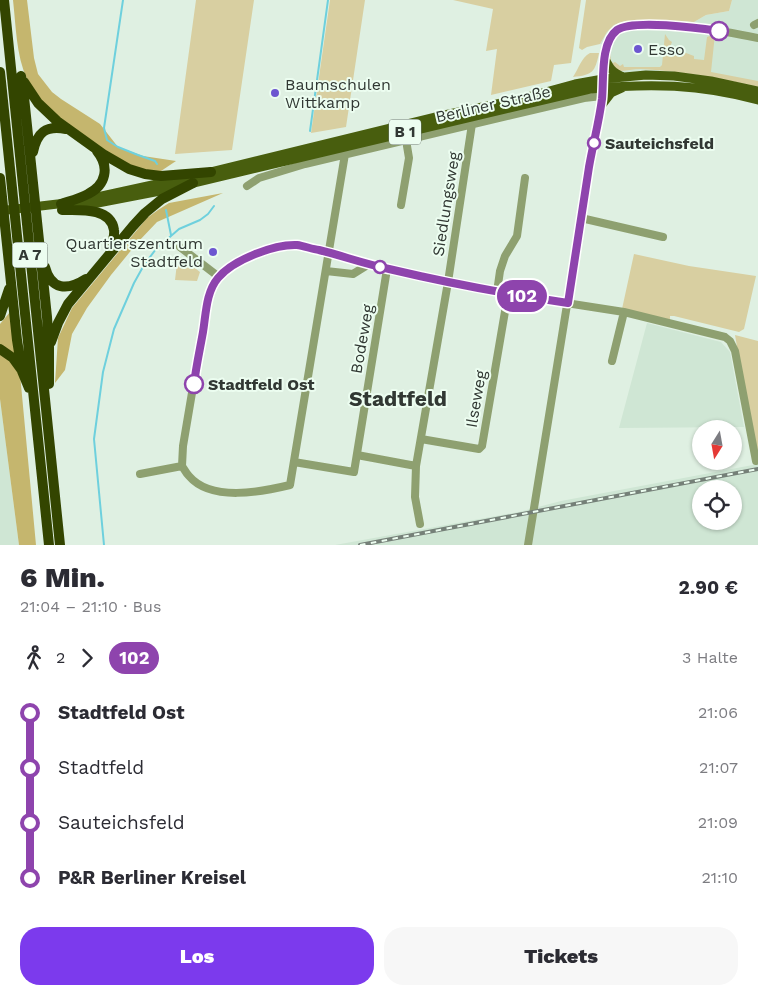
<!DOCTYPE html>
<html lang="de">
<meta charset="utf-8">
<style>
body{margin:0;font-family:"Work Sans",sans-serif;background:#f7f7f7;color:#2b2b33;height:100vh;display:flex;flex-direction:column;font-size:19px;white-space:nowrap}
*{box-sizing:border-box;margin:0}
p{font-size:16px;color:#7c7c81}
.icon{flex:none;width:28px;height:28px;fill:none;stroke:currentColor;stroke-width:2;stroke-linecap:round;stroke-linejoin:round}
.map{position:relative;height:545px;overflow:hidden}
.drawer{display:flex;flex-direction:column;background:#fff;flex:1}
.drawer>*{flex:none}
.badge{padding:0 10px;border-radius:16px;font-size:18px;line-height:32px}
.needle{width:32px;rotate:191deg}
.tools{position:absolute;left:692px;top:420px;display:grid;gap:10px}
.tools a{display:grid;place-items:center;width:50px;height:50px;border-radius:50%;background:#fff;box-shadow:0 1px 4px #0004;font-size:25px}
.map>.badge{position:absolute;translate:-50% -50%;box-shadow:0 0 0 2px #fff}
.legs{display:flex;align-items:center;gap:8px;height:55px;padding:0 20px;font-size:16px}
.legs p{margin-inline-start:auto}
.head{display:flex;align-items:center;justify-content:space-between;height:85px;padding:0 20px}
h1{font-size:28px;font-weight:800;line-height:38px}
.primary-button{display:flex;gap:10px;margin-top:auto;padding:10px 20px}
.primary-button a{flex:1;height:58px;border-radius:20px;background:#7c3aed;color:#fff;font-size:20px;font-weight:800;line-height:58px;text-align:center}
.primary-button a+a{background:#f7f7f7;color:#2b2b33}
ul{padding:0 20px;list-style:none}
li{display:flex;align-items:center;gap:18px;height:55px;font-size:19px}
li i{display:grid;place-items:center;width:8px;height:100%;margin:0 6px;background:currentColor}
li i::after{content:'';width:12px;height:12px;margin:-6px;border:4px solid;border-radius:50%;background:#fff}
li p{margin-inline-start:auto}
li:first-child i{background:linear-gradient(#0000 50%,currentColor 0)}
li:last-child i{background:linear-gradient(currentColor 50%,#0000 0)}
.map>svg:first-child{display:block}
</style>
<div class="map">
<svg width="758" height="545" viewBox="0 0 758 545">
<rect width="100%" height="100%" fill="#dff0e2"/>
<!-- built -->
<path fill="#cfe6d4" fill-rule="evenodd" d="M732,0H758V87L700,75L671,72L649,71L604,74L607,45L600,44L607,32L614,25L625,21H633L654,20L694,22L706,15L729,11Z
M647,323L721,342L730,352L744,427L619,428Z
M0,399L19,545H0Z
M758,464V545H335L519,512L561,501ZM701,489H734V521H701Z"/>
<!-- green -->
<path fill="#d8cfa1" d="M196,0H254L232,150L175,154Z
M330,0H365L346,127L311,133Z
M453,0H581L571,63L554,65L551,81L491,95L497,49L486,51L493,9Z
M586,0H732L729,11L706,15L694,22L654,20L625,21L614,25L607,32L600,44L587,47L582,50L579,48Z
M665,34L669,40L672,42L670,47L694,56V59L704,60L707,37L715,34L711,72L758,81V87C720,78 681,71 641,69C633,69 626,71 618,71L610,61L611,52V61L613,63L615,62L620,66L623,64L624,67H660L662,65Z
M590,53H599C595,72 593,75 573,77C579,68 581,58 590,53Z
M634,254L689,266L756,276L744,329L739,332L674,316H670V320L622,309Z
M178,255L200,272L197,281L175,280Z
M735,335L758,341V456H756Z"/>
<!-- forest -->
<path fill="#c5b66e" d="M13,0H27L34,58L38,74L52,92L61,99L100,124L118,147L143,156L176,161L158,173C149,170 137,169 129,165C113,158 100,148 87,138C64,122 40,105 27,79C16,55 16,26 13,0Z
M223,193L157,222L138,242L111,275L87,308L72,334L65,370L55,383L58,338L72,308L147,218L158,210L169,203Z
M10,312L16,359L0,344V324Z
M0,353L11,360L20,374L36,545H19L0,399Z"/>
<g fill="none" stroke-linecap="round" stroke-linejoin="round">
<!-- stream -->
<path stroke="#6ed0dd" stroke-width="2" d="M123,0L104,128L107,140L118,147L138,155L155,161L157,164
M310,131L328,0
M166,210L171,235
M104,545L94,439L103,372L114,329L134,283L144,265L156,249L179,229L200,220L208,214L214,206"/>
<!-- minor -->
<path stroke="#8ea070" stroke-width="8" d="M754,25L758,23
M247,186L259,178L305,164L584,98L602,96
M401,205L409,158L406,140
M581,218L663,237
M180,247L219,277
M326,271L353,274L369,264
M497,292L500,271L505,256L517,236L525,178
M612,361L624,312
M421,439L479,449L482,446L508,294
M357,455L416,466
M294,462L354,472L387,269
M182,466L183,446L207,304L214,284L219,277L227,270L249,257L278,247L298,245L387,269L448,282L508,294L624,312L725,337L730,341L735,351L756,461
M182,466C184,469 186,473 189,476C211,502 261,492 290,485L345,154
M140,474L182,466
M420,524L415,497L416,466L448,282L472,124
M528,545L591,157C596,137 601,117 602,97C604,79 602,57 609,40C612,33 619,28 626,26C633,24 641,25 649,25C686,24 722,31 758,38"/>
<!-- major -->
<path stroke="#485e0e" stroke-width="9" d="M605,59C610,69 612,72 623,77
M601,106L611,93L622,88
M206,173L435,117L520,99L575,84L603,79L646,75L674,76L711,81L758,91
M79,201L189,177
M77,207L160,191L590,89C649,83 700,84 758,100
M7,210L66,203"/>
<!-- highway -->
<path stroke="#334500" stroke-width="10" d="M4,0L60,545
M0,72L49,545
M21,76L24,97L47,317L49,347V384
M24,82L38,103L57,121L103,154L129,169L145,174L161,176L211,172
M33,152C37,133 45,125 66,129
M0,178L17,340L22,371L29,388
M61,204C70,201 79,199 88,194C106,185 110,167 97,151
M62,210C79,210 111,207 114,230C115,236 112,243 110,249
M45,267C51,290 67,291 86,279
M0,316L9,289
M51,342L58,323L68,304L133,226L145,213L162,199L193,183
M0,349L13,358L21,369"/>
<defs>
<path id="rail" d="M360,545C493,520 625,494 758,469"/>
</defs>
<!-- rail casing -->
<use href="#rail" stroke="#758078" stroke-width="4"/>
<!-- rail -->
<use href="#rail" stroke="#ecfdf0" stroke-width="2" stroke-dasharray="5.5" stroke-linecap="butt"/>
</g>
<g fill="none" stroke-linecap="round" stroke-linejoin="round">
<defs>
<path id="line-1" d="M194,384C196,367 200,349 203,332C206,314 206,292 218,278C233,260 274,244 297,245C304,246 312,249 319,250C343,256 365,264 389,269C448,283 507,294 568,303C575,257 582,212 589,167C593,144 599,122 602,99C604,80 600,43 617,30C632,19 699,28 719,31"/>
</defs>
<!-- line-1 casing -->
<use href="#line-1" stroke="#fff" stroke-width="11"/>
<!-- line-1 -->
<use href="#line-1" stroke="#8e44ad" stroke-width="8"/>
</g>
<!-- markers -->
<g fill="#fff" stroke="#8e44ad" stroke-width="2.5">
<circle cx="719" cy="31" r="9"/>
<circle cx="594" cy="143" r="6"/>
<circle cx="380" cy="267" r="6"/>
<circle cx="194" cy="384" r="9"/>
</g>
<g fill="#6d56d0" stroke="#ecfdf0" stroke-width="2">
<circle cx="638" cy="49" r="5"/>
<circle cx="275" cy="93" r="5"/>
<circle cx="213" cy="252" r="5"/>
</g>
<g text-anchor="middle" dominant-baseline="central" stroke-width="4" stroke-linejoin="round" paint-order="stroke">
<!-- shield labels -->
<g fill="#ecfdf0" stroke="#69736c" stroke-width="1">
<rect x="389" y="119.5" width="32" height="25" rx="4"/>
<rect x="12.5" y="242.5" width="35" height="25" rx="4"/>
</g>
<g font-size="15" font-weight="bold" fill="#313833">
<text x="405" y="132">B 1</text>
<text x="30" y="255">A 7</text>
</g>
<!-- poi labels -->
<g font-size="16" fill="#313833" stroke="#ecfdf0" text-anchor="start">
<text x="648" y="49">Esso</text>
<text x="285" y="84">Baumschulen<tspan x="285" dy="18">Wittkamp</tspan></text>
<text x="203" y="243" text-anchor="end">Quartierszentrum<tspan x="203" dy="18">Stadtfeld</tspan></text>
</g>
<!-- street labels -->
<g font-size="16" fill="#313833" stroke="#ecfdf0">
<text transform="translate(493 104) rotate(-13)">Berliner Straße</text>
<text transform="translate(446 204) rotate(-81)">Siedlungsweg</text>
<text transform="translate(362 339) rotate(-80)">Bodeweg</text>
<text transform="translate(476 399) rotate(-80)">Ilseweg</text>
</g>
<!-- stop labels -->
<g font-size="16" font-weight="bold" fill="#313833" stroke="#ecfdf0" text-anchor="start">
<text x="605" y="143">Sauteichsfeld</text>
<text x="208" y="384">Stadtfeld Ost</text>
</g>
<!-- district labels -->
<g font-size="21" font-weight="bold" fill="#313833" stroke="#ecfdf0">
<text x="398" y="398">Stadtfeld</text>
</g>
</g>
</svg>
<div class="tools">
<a><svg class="needle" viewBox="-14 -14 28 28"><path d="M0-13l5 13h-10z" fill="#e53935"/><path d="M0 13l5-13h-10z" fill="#7c7c81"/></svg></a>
<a><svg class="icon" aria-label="locate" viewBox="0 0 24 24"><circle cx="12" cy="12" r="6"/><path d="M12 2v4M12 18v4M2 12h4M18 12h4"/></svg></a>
</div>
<b class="badge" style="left:522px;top:296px;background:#8e44ad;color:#fff">102</b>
</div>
<section class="drawer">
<div class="head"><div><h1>6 Min.</h1><p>21:04 – 21:10 · Bus</p></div><b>2.90 €</b></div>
<div class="legs"><svg class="icon" aria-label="walk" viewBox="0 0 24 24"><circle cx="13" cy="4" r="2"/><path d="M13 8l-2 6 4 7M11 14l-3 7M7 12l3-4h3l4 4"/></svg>2<svg class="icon" aria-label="forward" viewBox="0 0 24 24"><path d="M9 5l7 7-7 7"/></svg><b class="badge" style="background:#8e44ad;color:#fff">102</b><p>3 Halte</p></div>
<ul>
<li><i style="color:#8e44ad"></i><b>Stadtfeld Ost</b><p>21:06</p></li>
<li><i style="color:#8e44ad"></i><span>Stadtfeld</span><p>21:07</p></li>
<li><i style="color:#8e44ad"></i><span>Sauteichsfeld</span><p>21:09</p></li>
<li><i style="color:#8e44ad"></i><b>P&amp;R Berliner Kreisel</b><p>21:10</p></li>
</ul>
<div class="primary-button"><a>Los</a><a>Tickets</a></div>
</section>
